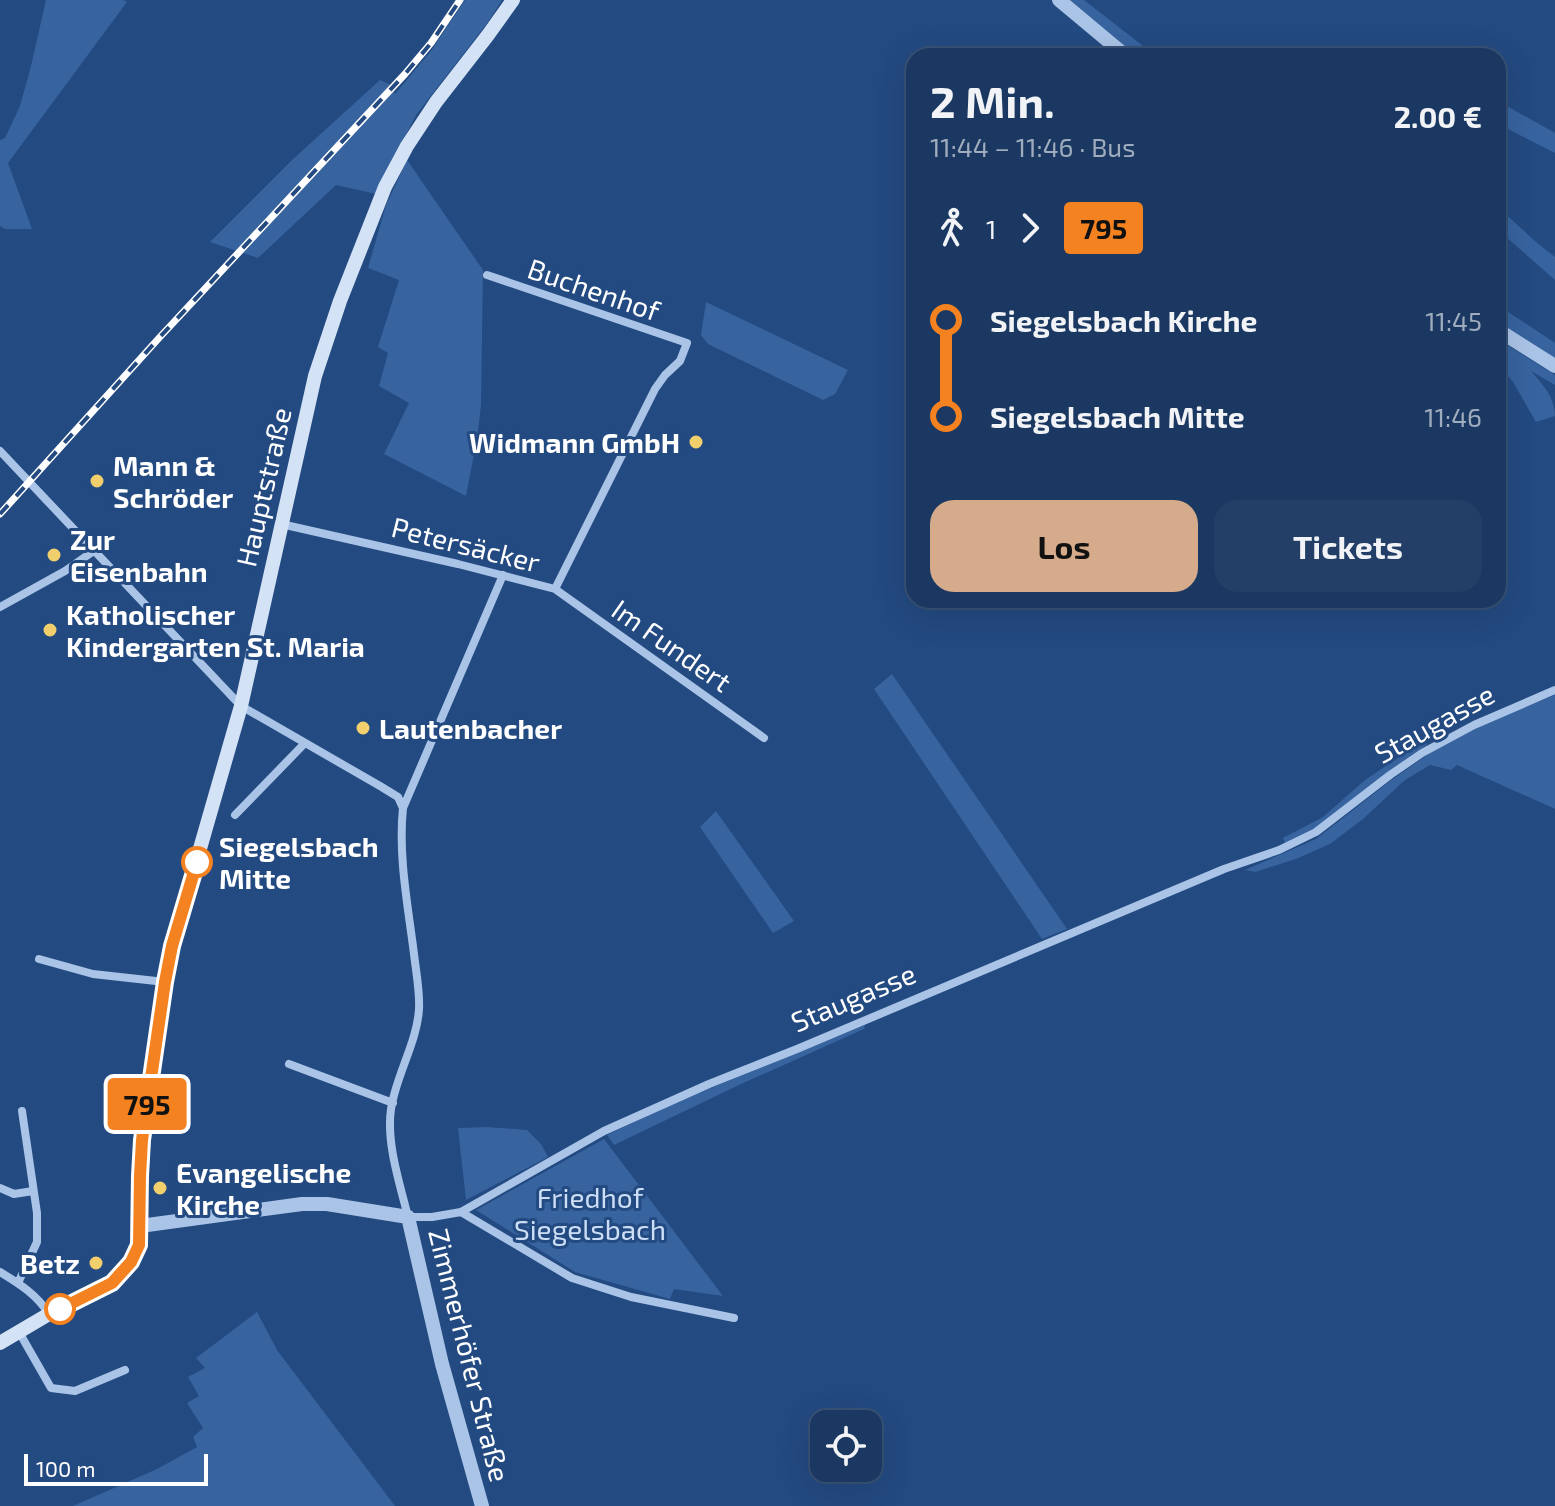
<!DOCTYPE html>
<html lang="de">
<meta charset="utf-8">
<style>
body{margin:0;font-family:"Exo 2",sans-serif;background:#233f67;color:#f1f3f6;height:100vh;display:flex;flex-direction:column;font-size:30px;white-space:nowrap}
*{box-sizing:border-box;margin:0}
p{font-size:26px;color:#9facbd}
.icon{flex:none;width:44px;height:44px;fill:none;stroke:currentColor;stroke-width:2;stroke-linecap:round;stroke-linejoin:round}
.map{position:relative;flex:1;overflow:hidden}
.details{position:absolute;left:906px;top:48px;width:600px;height:560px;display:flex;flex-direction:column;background:#1a3861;border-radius:24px;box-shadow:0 8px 32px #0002,0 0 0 2px #385276}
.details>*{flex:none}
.badge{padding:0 16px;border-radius:6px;font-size:28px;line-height:52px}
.controls{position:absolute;left:810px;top:1410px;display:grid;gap:16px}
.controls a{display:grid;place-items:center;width:72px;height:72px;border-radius:16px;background:#1a3861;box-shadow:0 8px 32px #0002,0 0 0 2px #385276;font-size:40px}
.scale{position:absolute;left:24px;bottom:20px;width:184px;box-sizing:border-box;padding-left:8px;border:4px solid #fff;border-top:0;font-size:22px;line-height:28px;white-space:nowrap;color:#fff;-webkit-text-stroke:6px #234a81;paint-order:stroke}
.map>.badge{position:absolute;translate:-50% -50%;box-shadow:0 0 0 4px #fff}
.legs{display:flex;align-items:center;gap:12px;height:88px;padding:0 24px;font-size:26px}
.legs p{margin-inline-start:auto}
.overview{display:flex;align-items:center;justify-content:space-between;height:136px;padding:0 24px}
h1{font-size:44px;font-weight:700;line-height:60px}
.cta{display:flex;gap:16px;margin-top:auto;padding:16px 24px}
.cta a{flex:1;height:92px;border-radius:24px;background:#d6ab8b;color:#111;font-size:32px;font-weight:700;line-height:92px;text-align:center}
.cta a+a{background:#233f67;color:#f1f3f6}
ul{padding:0 24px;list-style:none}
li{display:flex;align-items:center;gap:28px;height:96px;font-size:30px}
li i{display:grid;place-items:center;width:12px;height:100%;margin:0 10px;background:currentColor}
li i::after{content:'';width:20px;height:20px;margin:-10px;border:6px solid;border-radius:50%;background:#1a3861}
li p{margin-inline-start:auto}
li:first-child i{background:linear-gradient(#0000 50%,currentColor 0)}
li:last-child i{background:linear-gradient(currentColor 50%,#0000 0)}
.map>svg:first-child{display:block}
</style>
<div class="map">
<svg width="1555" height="1506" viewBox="0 0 1555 1506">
<rect width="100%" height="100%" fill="#234a81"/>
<!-- green -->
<path fill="#37639f" d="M46,0H123L127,2L8,163L32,229H5L0,226V140L5,138L20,106L31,66Z
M465,0H502L488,22L416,115L376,194L336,185L258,258L210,242L292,160L380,80L389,84L395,94L431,51Z
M1070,0H1084L1156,56H1136Z
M1498,101L1555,133V153L1498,124Z
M407,160L483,270L481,405L477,439L466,496L384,454L409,403L379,386L388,353L378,347L399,280L368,268L386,205Z
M1498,207L1536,242L1555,257V280L1498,230Z
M706,302L848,370L835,394L823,400L708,344L701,335Z
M1498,305L1555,343V358L1498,322Z
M1498,339L1555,375V385L1531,371C1543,385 1555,397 1555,416L1536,422L1513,382L1498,364Z
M892,674L1067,929L1042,939L874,689Z
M1555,695V809L1457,765L1451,770L1430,765L1405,780L1363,819L1330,844L1296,859L1255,872L1245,870L1316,839L1390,781L1430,753L1497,717Z
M1423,741L1428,744L1411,755L1316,828L1285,843L1283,838L1323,817L1365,780Z
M716,811L794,921L773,933L700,827Z
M865,1025L864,1029L739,1085L614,1145L607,1135L679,1101Z
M487,1127L527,1130L541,1144L548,1157L466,1200L458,1128Z
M604,1139L723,1296L674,1289L670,1299L575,1272L476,1210Z
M257,1312L277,1350L395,1506H73L157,1469L197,1447L193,1437L203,1428L187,1403L199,1396L188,1377L205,1368L196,1358Z"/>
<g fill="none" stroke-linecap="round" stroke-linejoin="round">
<!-- minor -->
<path stroke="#aac4e7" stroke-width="8" d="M0,451L241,706L380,786L398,797L403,808
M281,524L458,564L555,589L655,389L665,375L680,361L687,343L487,275
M503,575L403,808C398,856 408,906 414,954C416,972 420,991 419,1009C417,1043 396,1075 391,1109C386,1143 400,1184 408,1217H432L461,1212L604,1131L709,1084L797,1049L1224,869L1279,850L1316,832L1390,775L1422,753L1474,725L1555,690
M555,589L764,738
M0,607L65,571L95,550
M235,815L305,743
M39,959L93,974L165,982
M289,1064L393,1103
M0,1188L14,1194L33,1191
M461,1212L572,1278L631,1297L734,1318
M0,1272C20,1284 37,1295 49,1314
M18,1283L37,1242V1213L22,1111
M19,1332L51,1388L75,1391L125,1370"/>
<!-- tertiary -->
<path stroke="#aac4e7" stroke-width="14" d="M1059,0L1126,56
M1498,330L1555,366
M140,1226L302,1204H327L408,1217L442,1364L482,1506"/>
<!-- secondary -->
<path stroke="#d4e2f6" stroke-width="14" d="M0,1343L49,1314L112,1283L131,1262L139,1245L140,1176L142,1140L165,982L172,946L241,706L315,376L340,301L385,187L407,146L436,102L488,35L513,0"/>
<defs>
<path id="rail" d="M0,514L159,338L405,74L431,43L460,0"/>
</defs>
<!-- rail casing -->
<use href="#rail" stroke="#fff" stroke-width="7"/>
<!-- rail -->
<use href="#rail" stroke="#234a81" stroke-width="4" stroke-dasharray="12" stroke-linecap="butt"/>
</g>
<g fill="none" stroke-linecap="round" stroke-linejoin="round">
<defs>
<path id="line-1" d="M60,1309L112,1283L131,1262L139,1245L140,1176L142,1140L165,982L172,946L197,862"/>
</defs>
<!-- line-1 casing -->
<use href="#line-1" stroke="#fff" stroke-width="18"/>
<!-- line-1 -->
<use href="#line-1" stroke="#f58220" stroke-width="12"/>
</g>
<!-- markers -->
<g fill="#f2cf6d" stroke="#234a81" stroke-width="3">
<circle cx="696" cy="442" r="8"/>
<circle cx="97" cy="481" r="8"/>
<circle cx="54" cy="555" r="8"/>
<circle cx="50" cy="630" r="8"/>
<circle cx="363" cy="728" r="8"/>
<circle cx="160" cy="1188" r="8"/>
<circle cx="96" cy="1263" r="8"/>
</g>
<g fill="#fff" stroke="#f58220" stroke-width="4">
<circle cx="197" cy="862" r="14"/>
<circle cx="60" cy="1309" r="14"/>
</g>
<g text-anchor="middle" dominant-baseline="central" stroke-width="6" stroke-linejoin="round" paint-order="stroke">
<!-- street labels -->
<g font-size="28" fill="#fff" stroke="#234a81">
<text transform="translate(594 289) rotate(19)">Buchenhof</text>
<text transform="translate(263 487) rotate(-77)">Hauptstraße</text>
<text transform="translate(466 544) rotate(14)">Petersäcker</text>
<text transform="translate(672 645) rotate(35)">Im Fundert</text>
<text transform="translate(1434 723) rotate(-29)">Staugasse</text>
<text transform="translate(853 997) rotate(-23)">Staugasse</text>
<text transform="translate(470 1355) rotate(76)">Zimmerhöfer Straße</text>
</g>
<!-- poi labels -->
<g font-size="28" font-weight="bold" fill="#fff" stroke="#234a81" text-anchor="start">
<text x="680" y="442" text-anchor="end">Widmann GmbH</text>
<text x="113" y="465">Mann &amp;<tspan x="113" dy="32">Schröder</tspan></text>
<text x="70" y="539">Zur<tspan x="70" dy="32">Eisenbahn</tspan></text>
<text x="66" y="614">Katholischer<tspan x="66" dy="32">Kindergarten St. Maria</tspan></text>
<text x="379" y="728">Lautenbacher</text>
<text x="176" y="1172">Evangelische<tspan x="176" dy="32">Kirche</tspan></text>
<text x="80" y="1263" text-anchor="end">Betz</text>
</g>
<!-- stop labels -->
<g font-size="28" font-weight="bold" fill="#fff" stroke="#234a81" text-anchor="start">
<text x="219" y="846">Siegelsbach<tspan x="219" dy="32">Mitte</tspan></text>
</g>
<!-- park labels -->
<g font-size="28" fill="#cddff6" stroke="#234a81">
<text x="590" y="1197">Friedhof<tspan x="590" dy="32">Siegelsbach</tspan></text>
</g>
</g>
</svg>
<div class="controls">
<a><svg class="icon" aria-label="locate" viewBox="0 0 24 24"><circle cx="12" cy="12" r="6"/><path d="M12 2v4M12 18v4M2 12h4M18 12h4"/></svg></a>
</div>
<div class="scale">100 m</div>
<b class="badge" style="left:147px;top:1104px;background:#f58220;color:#111">795</b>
<section class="details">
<div class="overview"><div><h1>2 Min.</h1><p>11:44 – 11:46 · Bus</p></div><b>2.00 €</b></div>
<div class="legs"><svg class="icon" aria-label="walk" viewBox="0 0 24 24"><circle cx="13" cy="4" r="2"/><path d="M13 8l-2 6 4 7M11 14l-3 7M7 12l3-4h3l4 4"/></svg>1<svg class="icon" aria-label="forward" viewBox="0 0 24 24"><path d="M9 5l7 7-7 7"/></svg><b class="badge" style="background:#f58220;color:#111">795</b></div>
<ul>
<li><i style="color:#f58220"></i><b>Siegelsbach Kirche</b><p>11:45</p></li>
<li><i style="color:#f58220"></i><b>Siegelsbach Mitte</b><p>11:46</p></li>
</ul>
<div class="cta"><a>Los</a><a>Tickets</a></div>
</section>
</div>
